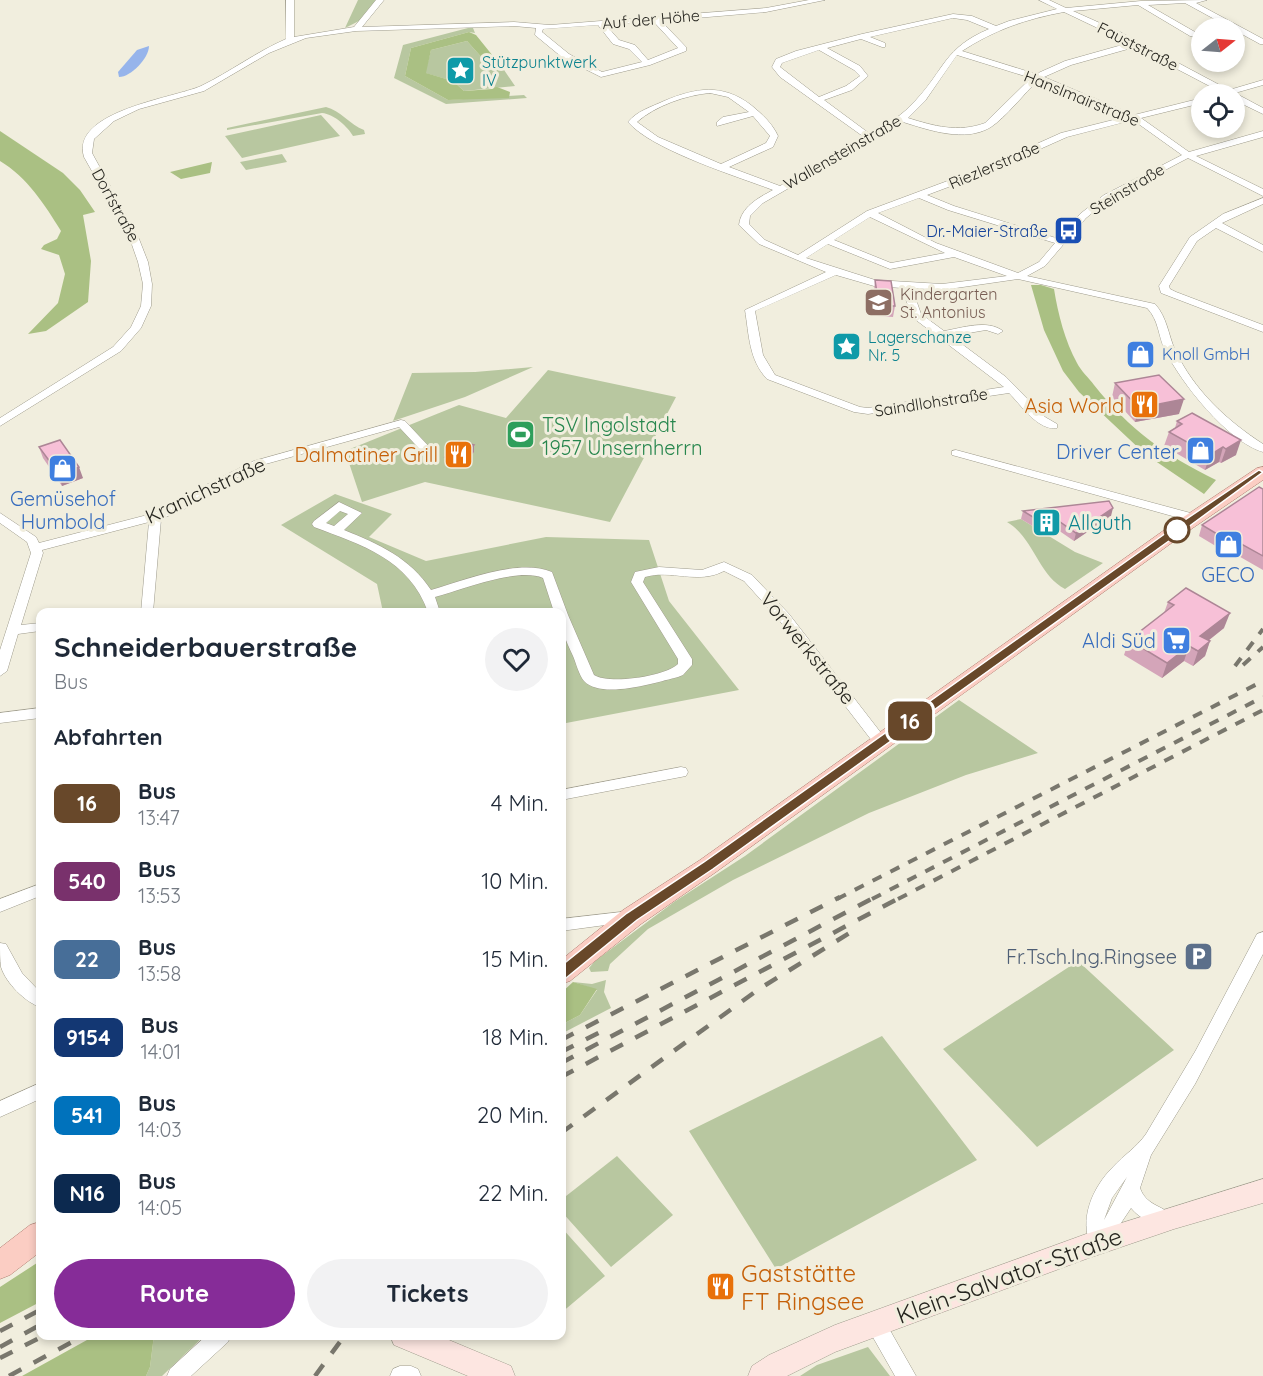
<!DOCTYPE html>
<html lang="de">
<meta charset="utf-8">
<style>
body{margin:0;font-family:Quicksand,sans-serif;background:#f2f2f3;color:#1f2937;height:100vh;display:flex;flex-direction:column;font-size:22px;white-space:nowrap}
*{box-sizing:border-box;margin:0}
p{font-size:20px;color:#747a83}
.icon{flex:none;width:33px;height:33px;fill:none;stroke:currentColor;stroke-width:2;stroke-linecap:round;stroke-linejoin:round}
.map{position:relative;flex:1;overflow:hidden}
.side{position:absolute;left:36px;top:608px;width:530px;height:732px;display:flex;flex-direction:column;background:#fff;border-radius:12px;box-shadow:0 3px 9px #0003}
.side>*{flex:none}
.badge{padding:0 12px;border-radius:9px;font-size:21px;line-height:39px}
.needle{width:39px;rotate:73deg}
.tools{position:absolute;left:1191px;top:18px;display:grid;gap:12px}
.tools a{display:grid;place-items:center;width:54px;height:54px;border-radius:50%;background:#fff;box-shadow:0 3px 9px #0003;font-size:30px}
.map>.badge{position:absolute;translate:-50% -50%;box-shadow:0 0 0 3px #fff}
h2{padding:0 18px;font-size:22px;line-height:54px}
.round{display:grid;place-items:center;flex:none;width:63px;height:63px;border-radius:32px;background:#f2f2f3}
.head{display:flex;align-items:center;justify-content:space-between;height:102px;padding:0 18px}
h1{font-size:28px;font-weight:800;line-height:45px}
.cta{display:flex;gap:12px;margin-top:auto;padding:12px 18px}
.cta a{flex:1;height:69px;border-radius:36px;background:#862c98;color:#fff;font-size:24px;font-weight:800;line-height:69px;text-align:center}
.cta a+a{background:#f2f2f3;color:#1f2937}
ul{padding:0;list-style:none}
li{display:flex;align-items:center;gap:18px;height:78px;padding:0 18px}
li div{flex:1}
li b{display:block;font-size:22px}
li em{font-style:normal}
li .badge{min-width:66px;font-weight:700;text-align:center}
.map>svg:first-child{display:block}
</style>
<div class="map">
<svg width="1263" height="1376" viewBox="0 0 1263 1376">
<rect width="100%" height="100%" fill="#f1eede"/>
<!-- green -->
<path fill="#b8c7a0" d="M358,0H376L361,20L345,28Z
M468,28H473L475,33L469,32L411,48L405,76L448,100L524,95L527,98L446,104L394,78L403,45Z
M467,41L484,60L498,61L515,86L464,91L453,81L425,73L431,50Z
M326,107C340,110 350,125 364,130L365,134L353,136C348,127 334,114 322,113L227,130V128Z
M321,115L340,136L242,158L225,136Z
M282,154L287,162L246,170L240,162Z
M533,367L465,397L393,421L412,373L475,372Z
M548,370L676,397L610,522L425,482L362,502L345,451L459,405L506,418Z
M335,494L392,514L369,537L426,561L546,537L649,540L669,601L739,690L561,724V612H383L377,584L281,525Z
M1021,519L1075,552L1103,563L1065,589C1038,575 1034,538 1007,522Z
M959,700L1038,753L966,775L869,813L733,880L648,929L610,964L608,971L591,972L589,968L595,961L674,902L745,856Z
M1078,961L1174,1050L1037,1147L943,1049Z
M606,980L604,992L611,1008L561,1034V1025L580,1015L597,990L573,982L592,984Z
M882,1036L977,1160L776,1269L689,1131Z
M617,1156L673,1215L611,1267L561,1211V1200Z
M561,1227L605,1276L561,1313Z
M154,1335H205L162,1376H146L150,1367Z
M868,1347L890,1376H800L817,1365Z"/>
<!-- forest -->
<path fill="#aac083" d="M469,32L476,35L497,61L484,60L467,41L431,50L426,73L453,81L464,91L492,89L490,88L497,87L510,92L509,98L448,100L405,76L411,48Z
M0,131L63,173L80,190L95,212L83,215L91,261L88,302L46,331L28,334L58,303L65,274L59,255L41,249L44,245L57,239L61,231C45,205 27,177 0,161Z
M212,162L210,173L181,179L170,172Z
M1031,285H1041L1054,289C1058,314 1065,341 1077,363C1081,371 1089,378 1094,385C1130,430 1165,455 1216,480L1204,494L1145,454L1079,392L1063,371L1044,330Z
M573,982L597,989L580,1015L561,1025V993Z
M40,1261V1302L0,1323V1287Z
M96,1335H154L150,1367L146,1376H22Z"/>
<!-- water -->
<path fill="#96b4eb" d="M149,46C149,58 131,77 119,77L118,72L137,50Z"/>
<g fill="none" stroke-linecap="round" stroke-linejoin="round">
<defs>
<path id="street" d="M286,0H294V37L354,27L376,0H384L362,27L514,22L550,25L766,8L809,0H825L766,12L661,21L686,47V51L650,65L601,77L563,58L535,35L536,28L514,26L356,31L306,38L269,53L204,91L139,109L114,121L94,139L92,153L139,239L148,262L152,284L151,306L141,328L121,351L0,426V418L113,347L131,327L141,306L143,284L138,262L130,239L84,157C70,111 174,98 201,86C230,72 256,52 286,39ZM653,21L678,48L648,60L635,45L619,40L606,25ZM598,25L613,44L629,49L642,62L602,72L569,54L542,32L543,29Z
M1039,0H1049L1066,8L1141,1L1207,0L1196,3L1263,39V44H1260L1185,3L1148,5L1195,32L1202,33V37L1190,36L1138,5L1073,11L1120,32L1229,90L1263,80V85L1235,93L1263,108V114L1234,100V94H1219L1221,92L1135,47L1071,65L1044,77L1134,115L1202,98V103L1141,118L1189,152L1263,131V137L1196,156L1263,189V196L1188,158L1110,199L1086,218L1045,266L1027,276L1155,304C1167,317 1168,334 1175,350C1194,390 1226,420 1263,444V452C1228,442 1181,383 1165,350C1158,336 1159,320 1147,308L1018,279L942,290L912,288L921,314L944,331C962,328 987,319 1003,331L998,334L986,330L951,336L1006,377L1045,417L1057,424V428C1038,431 1021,405 1009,393L868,414L854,412L767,379C749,360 749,335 745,310L826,272L759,244L739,225C741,207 758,198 773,190C736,176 652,150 628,122C637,111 651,107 664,101C695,88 722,83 751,105C762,114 772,123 778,136L773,147L729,167L780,186L864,137L780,77L772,67L776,59L796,51L862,34L953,14L972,16L996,26L1009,21L1057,9ZM1064,12L1129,43L1065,61L1036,74L962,51C994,30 1026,19 1064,12ZM953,18L967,20L989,29C944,48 945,69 916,100C903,115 888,124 870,134L824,100L852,90L868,76L860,66L827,48L861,39L882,47H885V43L870,37ZM819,50L854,70L860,76L846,86L819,97L780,67L782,63ZM957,55L1031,78L985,123C958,133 934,126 908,118L925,101ZM1038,80L1125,117L1061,133L985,167L867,211L798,255L765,240L749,224L750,216L763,203L903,122C929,130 965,143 991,127C1005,118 1025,93 1038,80ZM710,93L728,97L749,112L723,117L717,122V126L753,116L770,136L766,143L721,164L658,137L637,122C655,106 686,95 710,93ZM1133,120L1182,155L1104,195L1080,214L1059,239L954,206L927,195L991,171L1067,137ZM919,198L948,210L1055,243L1039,262L1018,273L936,243L878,213ZM870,217L945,253L891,263L834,240ZM828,244L890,269L954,257L1007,276L942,284L875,280L806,258ZM836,275L874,286L902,288L912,317L1004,387L868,408L860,407L775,375L763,355L755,311Z
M1263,198V204L1222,223L1263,245V252L1216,228L1197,241L1169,286L1170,289L1176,292L1263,325V332L1161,293L1159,286L1190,237L1223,214Z
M401,420L405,421L435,453V457H427L399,427L262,465L214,489L191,506L161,519L153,612H141L149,522L42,550L43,553L21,625L40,623V631L18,634L7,671L0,676V650L31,553L27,542L0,523V513L36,537L39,543L151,514L183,500L206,485L254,461Z
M956,450L1198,515L1200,518L1194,522L952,455V451Z
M339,502L362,513L344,530C379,544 410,558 431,590C465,580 519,558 552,572L568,615L594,675C610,685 666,676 678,664V659L631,582L635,572L659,567L702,570L724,562L752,575L789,614L888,742L886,746H876L779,620L744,581L724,571C698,585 671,569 645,577L643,582L692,659V665L683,675L678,677C657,682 602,700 584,681C579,675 576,663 573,656C565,639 561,630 561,612H554L543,578C518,567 461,590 435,597L440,612H428C409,559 362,545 314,527L312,524L314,521ZM340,511L348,514L334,526L326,523Z
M40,708V718L0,723V713Z
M681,767L686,768L688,772L686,776L561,800V790Z
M40,884V896L0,912V899Z
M630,911L635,913L638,917L635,921L561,931V919Z
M1263,932V954L1195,1084L1151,1155L1140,1188C1147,1208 1167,1205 1173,1219L1170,1225L1164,1228C1151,1223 1140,1219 1131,1208L1105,1247L1098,1250L1091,1247C1079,1219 1092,1188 1113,1167C1124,1155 1137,1147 1146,1134L1196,1050L1257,934ZM1127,1177L1104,1220L1112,1198Z
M0,943L6,944L22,973L40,992V1007C25,1002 6,983 1,967C0,960 0,950 0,943Z
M40,1083V1099L0,1117V1101Z
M876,1316L883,1318L916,1376H895L866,1325L869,1318Z
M207,1335H231L228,1342L191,1376H167L170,1369Z
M400,1366H411L418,1369L421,1376H390L393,1369Z"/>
<path id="secondary" d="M1263,1179V1203L1174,1229L1086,1259L835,1352L787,1376H748L752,1366L769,1355L835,1325L1086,1234Z
M390,1335H437L511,1366L515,1376H468L394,1345Z"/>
<path id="primary" d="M1263,467V480L1184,534L716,872L641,924L570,981L561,984V960L623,910L700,860L1170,526L1257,468Z
M40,1222V1252L10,1275L0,1279V1248L30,1225Z"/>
</defs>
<!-- street casing -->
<use href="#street" stroke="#9e9b8c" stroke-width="1"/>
<!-- secondary casing -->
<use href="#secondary" stroke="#9e9b8c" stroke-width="1"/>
<!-- primary casing -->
<use href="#primary" stroke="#af7c70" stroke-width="1"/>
<!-- street -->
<use href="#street" fill="#fff" fill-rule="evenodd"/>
<!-- secondary -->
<use href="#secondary" fill="#fde6e1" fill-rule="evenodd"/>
<!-- primary -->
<use href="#primary" fill="#fbcdc3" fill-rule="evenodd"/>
<!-- rail-far1 -->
<path stroke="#79776d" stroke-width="4" stroke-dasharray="10 10" stroke-linecap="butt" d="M1243,665L1263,647
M1235,666L1263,629
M837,899L1263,681
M872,899L1263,697
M898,899L1263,710"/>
<!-- rail -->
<path stroke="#79776d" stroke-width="4.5" stroke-dasharray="14 14" stroke-linecap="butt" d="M561,1040L840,897
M561,1052L610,1027
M561,1063L875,897
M561,1077L901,897
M561,1133L759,989L856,929
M0,1331L40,1310
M0,1347L40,1325
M0,1358L45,1335
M9,1376L85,1335
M315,1376L345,1335"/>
</g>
<!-- wall -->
<path fill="#d4a5b9" d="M875,280L895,306L893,317L877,316L874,291Z
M1115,383L1179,414L1135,422L1112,397Z
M1177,421L1236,455L1221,463L1219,462L1205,470L1164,446L1169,432L1175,428Z
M39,447L83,478L62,486L43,458Z
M474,452L460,468L445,464V457Z
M1263,489V570L1221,546L1219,548L1199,536L1202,525Z
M1023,511L1111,516L1074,541L1058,530L1049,536L1021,519Z
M1168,602L1224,628L1208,641H1210L1205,656L1193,666L1184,661L1162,678L1124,655L1129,640L1164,613Z"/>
<!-- shaded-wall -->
<path fill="#ad8696" d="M1184,399L1179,414L1135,422L1139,408Z
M1241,440L1236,455L1221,463L1226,449Z
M474,445V452L460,468V460Z
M1223,447L1219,462L1205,470L1210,455Z
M79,467L83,478L62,486L59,474Z
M1113,508L1111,516L1074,541L1076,533Z
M1060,522L1058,530L1049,536L1051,528Z
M1225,535L1221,546L1219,548L1222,537Z
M1230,613L1224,628L1195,651L1200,636Z
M1210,641L1205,656L1193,666L1198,651Z
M1189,646L1184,661L1162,678L1167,663Z"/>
<!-- building -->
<path fill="#f7c0d7" stroke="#ad8696" stroke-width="1.5" d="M875,280L891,281L895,306H879Z
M1159,375L1184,399L1139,408L1115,383Z
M1192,413L1241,440L1226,449L1223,447L1210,455L1169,432L1182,424L1177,421Z
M60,440L79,467L59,474L39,447Z
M459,441L474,445L460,460L445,457Z
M1259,487L1263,489V556L1225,535L1222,537L1202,525Z
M1109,501L1113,508L1076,533L1060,522L1051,528L1023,511Z
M1186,588L1230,613L1200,636L1210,641L1198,651L1189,646L1167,663L1129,640L1174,605L1168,602Z"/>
<!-- line -->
<path fill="#68482a" stroke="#fff" stroke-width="1.5" d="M1259,470L1263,472L1180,533L713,869L637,920L566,978H556L554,974L556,970L627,913L704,862L1173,528Z"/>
<!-- icons -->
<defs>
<symbol id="sight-square" viewBox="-11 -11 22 22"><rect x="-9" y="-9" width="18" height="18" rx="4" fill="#0f9aa8" stroke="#f1eede"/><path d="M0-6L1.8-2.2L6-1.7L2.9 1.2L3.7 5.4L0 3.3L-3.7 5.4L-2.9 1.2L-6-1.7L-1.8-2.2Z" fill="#fff"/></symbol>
<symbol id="bus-square" viewBox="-11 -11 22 22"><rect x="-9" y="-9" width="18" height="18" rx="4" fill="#1a4fb4" stroke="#f1eede"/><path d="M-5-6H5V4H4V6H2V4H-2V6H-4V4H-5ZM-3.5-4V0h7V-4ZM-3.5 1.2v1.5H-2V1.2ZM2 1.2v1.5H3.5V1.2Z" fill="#fff"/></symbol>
<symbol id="school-square" viewBox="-11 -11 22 22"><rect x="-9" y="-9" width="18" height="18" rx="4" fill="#8d6e63" stroke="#f1eede"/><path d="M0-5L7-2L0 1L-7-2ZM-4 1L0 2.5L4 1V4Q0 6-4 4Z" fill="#fff"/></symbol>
<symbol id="shop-square" viewBox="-11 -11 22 22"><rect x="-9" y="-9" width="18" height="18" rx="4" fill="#3f7fe0" stroke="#f1eede"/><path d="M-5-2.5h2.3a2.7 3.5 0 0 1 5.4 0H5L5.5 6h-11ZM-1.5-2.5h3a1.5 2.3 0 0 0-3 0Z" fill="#fff"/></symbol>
<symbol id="restaurant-square" viewBox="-11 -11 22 22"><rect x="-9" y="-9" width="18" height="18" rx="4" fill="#e8710a" stroke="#f1eede"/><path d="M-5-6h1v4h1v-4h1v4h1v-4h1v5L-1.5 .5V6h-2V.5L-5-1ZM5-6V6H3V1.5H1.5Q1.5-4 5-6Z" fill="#fff"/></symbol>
<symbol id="stadium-square" viewBox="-11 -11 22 22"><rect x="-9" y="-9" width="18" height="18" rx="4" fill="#2e9e5b" stroke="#f1eede"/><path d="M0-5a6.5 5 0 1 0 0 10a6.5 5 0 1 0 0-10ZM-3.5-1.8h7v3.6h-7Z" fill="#fff"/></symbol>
<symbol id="building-square" viewBox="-11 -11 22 22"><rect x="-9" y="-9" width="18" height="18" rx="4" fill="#0f9aa8" stroke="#f1eede"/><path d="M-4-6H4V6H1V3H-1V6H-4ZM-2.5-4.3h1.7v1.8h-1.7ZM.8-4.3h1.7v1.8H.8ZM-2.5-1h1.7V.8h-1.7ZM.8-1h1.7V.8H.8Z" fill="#fff"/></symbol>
<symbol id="supermarket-square" viewBox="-11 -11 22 22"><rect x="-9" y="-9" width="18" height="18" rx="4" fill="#3f7fe0" stroke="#f1eede"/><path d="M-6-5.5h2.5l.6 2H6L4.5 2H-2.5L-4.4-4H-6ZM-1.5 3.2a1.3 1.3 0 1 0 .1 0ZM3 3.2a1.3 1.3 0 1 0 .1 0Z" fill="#fff"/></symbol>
<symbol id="parking-square" viewBox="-11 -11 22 22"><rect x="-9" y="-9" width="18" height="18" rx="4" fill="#5c6f8a" stroke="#f1eede"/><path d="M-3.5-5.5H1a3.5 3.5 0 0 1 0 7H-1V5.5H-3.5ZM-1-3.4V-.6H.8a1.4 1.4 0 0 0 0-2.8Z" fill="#fff"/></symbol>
</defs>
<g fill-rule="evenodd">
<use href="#sight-square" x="444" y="54" width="33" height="33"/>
<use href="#bus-square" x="1052" y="214" width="33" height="33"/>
<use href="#school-square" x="862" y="286" width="33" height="33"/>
<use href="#sight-square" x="830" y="330" width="33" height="33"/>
<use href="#shop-square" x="1124" y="338" width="33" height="33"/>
<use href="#restaurant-square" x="1128" y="388" width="33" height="33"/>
<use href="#stadium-square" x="504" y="418" width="33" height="33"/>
<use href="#shop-square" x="1184" y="434" width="33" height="33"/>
<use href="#restaurant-square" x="442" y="438" width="33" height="33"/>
<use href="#shop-square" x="46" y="452" width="33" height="33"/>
<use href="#building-square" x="1030" y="506" width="33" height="33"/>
<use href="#shop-square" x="1212" y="528" width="33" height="33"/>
<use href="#supermarket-square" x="1160" y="624" width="33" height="33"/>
<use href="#parking-square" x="1182" y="940" width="33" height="33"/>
<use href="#restaurant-square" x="704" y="1270" width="33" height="33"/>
</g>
<!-- markers -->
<circle fill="#fff" stroke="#68482a" stroke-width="3" cx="1177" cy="530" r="12"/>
<g text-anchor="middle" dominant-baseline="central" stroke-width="6" stroke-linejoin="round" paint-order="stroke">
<!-- far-street labels -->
<g font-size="16" fill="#26251f" stroke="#f1eede">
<text transform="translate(651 19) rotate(-5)">Auf der Höhe</text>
<text transform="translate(1138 46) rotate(27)">Fauststraße</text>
<text transform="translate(1082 98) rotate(22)">Hanslmairstraße</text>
<text transform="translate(842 152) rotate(-30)">Wallensteinstraße</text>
<text transform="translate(994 165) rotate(-23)">Riezlerstraße</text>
<text transform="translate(1127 189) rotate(-31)">Steinstraße</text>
<text transform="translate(116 205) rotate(61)">Dorfstraße</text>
<text transform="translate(931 402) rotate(-9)">Saindllohstraße</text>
</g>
<!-- far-culture labels -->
<g font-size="16" fill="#0d838f" stroke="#f1eede" text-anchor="start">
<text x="482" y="62">Stützpunktwerk<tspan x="482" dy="18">IV</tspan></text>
<text x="868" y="337">Lagerschanze<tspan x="868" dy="18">Nr. 5</tspan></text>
</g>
<!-- far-transit labels -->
<g font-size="16" fill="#164399" stroke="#f1eede" text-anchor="end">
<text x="1048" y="231">Dr.-Maier-Straße</text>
</g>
<!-- far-education labels -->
<g font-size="16" fill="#785e54" stroke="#f1eede" text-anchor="start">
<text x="900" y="294">Kindergarten<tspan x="900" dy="18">St. Antonius</tspan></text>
</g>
<!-- far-shop labels -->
<g font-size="16" fill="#366cbe" stroke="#f1eede" text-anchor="start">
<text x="1162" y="354">Knoll GmbH</text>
</g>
<!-- food labels -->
<g font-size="20" fill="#c56008" stroke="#f1eede" text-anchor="end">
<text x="1124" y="405">Asia World</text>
<text x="438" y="454">Dalmatiner Grill</text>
</g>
<!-- leisure labels -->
<g font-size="20" fill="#27864d" stroke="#f1eede" text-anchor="start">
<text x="542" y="424">TSV Ingolstadt<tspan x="542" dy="23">1957 Unsernherrn</tspan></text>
</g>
<!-- shop labels -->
<g font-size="20" fill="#366cbe" stroke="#f1eede" text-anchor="end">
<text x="1179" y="451">Driver Center</text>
<text x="63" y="498" text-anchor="middle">Gemüsehof<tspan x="63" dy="23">Humbold</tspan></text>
<text x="1228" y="574" text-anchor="middle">GECO</text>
<text x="1156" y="640">Aldi Süd</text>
</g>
<!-- street labels -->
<g font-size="20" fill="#26251f" stroke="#f1eede">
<text transform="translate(205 490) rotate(-25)">Kranichstraße</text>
<text transform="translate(808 648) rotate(51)">Vorwerkstraße</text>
</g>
<!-- culture labels -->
<g font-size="20" fill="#0d838f" stroke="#f1eede" text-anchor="start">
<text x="1068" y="522">Allguth</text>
</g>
<!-- service labels -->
<g font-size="20" fill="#4e5e75" stroke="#f1eede" text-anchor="end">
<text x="1177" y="956">Fr.Tsch.Ing.Ringsee</text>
</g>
<!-- near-food labels -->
<g font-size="24" fill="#c56008" stroke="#f1eede" text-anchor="start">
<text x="741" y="1273">Gaststätte<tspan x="741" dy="28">FT Ringsee</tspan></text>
</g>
<!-- near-street labels -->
<g font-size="24" fill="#26251f" stroke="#f1eede">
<text transform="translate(1009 1275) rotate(-20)">Klein-Salvator-Straße</text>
</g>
</g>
</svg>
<div class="tools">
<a><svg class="needle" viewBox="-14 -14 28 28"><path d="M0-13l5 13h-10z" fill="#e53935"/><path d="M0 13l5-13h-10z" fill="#747a83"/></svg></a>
<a><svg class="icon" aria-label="locate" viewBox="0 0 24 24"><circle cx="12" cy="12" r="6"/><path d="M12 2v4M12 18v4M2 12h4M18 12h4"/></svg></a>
</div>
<b class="badge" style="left:910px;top:721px;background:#68482a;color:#fff">16</b>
<section class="side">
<div class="head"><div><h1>Schneiderbauerstraße</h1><p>Bus</p></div><a class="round"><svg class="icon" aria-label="heart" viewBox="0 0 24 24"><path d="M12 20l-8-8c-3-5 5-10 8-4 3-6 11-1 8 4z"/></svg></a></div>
<h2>Abfahrten</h2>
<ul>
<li><span class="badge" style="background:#68482a;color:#fff">16</span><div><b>Bus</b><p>13:47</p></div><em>4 Min.</em></li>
<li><span class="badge" style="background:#79316c;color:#fff">540</span><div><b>Bus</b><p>13:53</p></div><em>10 Min.</em></li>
<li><span class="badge" style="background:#476e98;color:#fff">22</span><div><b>Bus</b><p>13:58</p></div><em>15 Min.</em></li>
<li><span class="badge" style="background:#133773;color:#fff">9154</span><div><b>Bus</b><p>14:01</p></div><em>18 Min.</em></li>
<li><span class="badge" style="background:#0072bc;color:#fff">541</span><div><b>Bus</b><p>14:03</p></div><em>20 Min.</em></li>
<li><span class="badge" style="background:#0c294f;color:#fff">N16</span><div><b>Bus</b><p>14:05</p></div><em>22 Min.</em></li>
</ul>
<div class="cta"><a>Route</a><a>Tickets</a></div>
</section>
</div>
